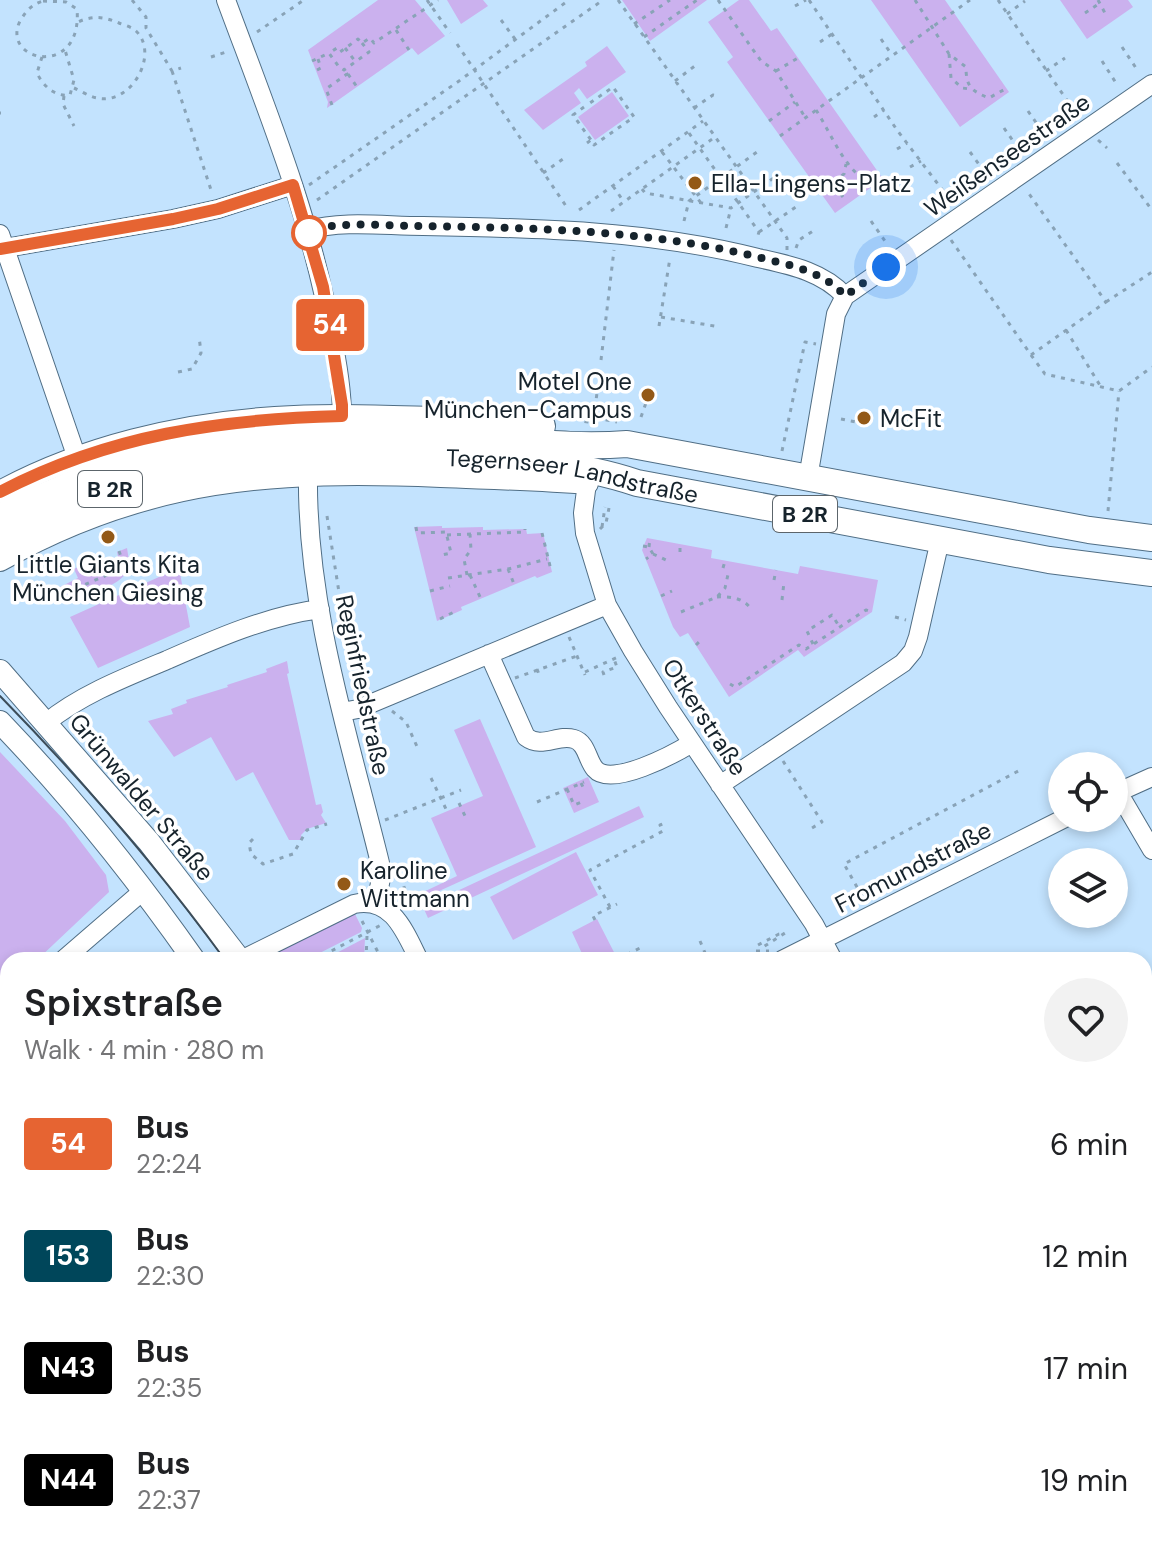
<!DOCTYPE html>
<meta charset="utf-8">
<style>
body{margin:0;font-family:"DM Sans",sans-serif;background:#f2f2f2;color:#202124;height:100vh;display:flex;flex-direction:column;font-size:30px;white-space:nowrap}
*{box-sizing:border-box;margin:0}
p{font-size:26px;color:#757577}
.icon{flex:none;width:44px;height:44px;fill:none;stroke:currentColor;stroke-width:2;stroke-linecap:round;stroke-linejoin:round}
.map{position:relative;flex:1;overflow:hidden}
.sheet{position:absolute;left:0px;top:952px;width:1152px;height:602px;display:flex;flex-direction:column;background:#fff;border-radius:24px 24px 0 0;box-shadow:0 4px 12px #0003}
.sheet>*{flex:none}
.badge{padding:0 16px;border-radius:6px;font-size:28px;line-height:52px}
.buttons{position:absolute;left:1048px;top:752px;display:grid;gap:16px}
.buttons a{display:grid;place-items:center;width:80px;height:80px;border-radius:50%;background:#fff;box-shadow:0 4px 12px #0003;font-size:40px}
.you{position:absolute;width:40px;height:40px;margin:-20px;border:6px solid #fff;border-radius:50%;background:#1a73e8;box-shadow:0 0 0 12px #1a73e833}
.map>.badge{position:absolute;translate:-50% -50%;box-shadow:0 0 0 4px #fff}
.round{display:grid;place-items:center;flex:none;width:84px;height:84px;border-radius:42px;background:#f2f2f2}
.summary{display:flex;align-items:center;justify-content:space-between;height:136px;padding:0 24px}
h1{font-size:38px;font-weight:600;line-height:60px}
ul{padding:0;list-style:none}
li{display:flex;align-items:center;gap:24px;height:112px;padding:0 24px}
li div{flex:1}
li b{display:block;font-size:30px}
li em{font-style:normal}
li .badge{min-width:88px;font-weight:700;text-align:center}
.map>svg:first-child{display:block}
</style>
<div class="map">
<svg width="1152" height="1553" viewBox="0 0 1152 1553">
<rect width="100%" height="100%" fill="#c3e3fe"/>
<!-- green -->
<path fill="#cbb1ee" d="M378,0H415L445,36L418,55L412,48L327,108L328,102L308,50Z
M447,0H483L488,6L461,24Z
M622,0H707L650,41Z
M739,0H749L771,31L777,28L883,179L835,213L727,62L733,57L708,22Z
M871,0H945L1009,92L960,127Z
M1060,0H1128L1133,7L1087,39Z
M607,46L626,72L587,99L579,88L574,93L581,103L543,130L524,110L587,66L585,62Z
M612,92L629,116L595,140L578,117Z
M442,526V528L483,527V530L526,529L527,534L543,533L552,572L537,578L535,576L461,607L462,610L437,621L414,527Z
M647,538L712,550L711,558L798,574L800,566L878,580L872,612L804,657L798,650L729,697L688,633L680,637L673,627L642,550Z
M127,548L130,567C118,592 81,594 56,595L54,590L78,578L74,569L92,560L96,570L119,561L117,552Z
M179,568L190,627L98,668L70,617Z
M287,661L289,673L287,674L316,805L321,804L323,812L321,815L326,823L307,829L301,835L302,840H289L253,772L236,781L211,737L174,757L148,721L173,714L171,709L187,703L186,700L228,687L227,685L267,672L266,669Z
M480,719L536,847L415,902L413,897L457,876L431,818L483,796L454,730Z
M0,752L65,821L106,875L109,892L37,960H8V988L0,995Z
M588,777L599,802L574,813L563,788Z
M639,806L644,817L428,918L423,907Z
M576,852L598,895L513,940L490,897Z
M355,914L362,928L361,932L306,960H280L275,952Z
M597,919L618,960H585L572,932Z
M365,938L364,960H323Z
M1152,1068V1123L1144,1128V1073Z
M1152,1265V1344L1144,1350V1270Z
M0,1329L8,1335V1393L0,1385Z"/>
<!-- forest -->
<path fill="#ad81e2" d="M0,1387L8,1394V1546H66L67,1553H0Z"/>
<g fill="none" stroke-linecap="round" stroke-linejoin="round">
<defs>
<path id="minor" d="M226,0C266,108 311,217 331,332C337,360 342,388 342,416
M307,230C344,220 385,226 423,226C536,228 647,230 758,258C789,265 822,271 845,296
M0,234L77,458
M0,249L173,219L218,209L293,185
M308,474C306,606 349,736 380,863L381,878L376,904
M808,478L836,314L845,296L1152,84
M587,483L583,513L585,533L607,605L633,651L668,707L814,924L833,960
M489,654L526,737C542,749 557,734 574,739C587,743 587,760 595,769C611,788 674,754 692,743
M342,712L358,709L607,605
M46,723C80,695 126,677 167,660C215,639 267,616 320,609
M720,785L903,663L913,651L918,637L940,540
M1118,792L1152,850
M1114,794L1152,777
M63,960L144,890
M241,960L354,904C392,896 405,932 419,960
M782,960L1065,818
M1144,1014L1152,1010
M0,1016L8,1008
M1144,1204L1152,1198
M0,1272L8,1278
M1144,1429L1152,1423
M295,1546L298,1553
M988,1546L997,1553
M784,1553L797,1546"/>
<path id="major" d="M0,492C83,447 181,424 275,418C330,414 385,417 440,418
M0,560C147,477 276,469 441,476C489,478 538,479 587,483
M0,671L149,842L240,960
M0,722C72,797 135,876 194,960
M490,1546L493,1553
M521,1546L523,1553"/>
<g id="highway">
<path d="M440,418L542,426"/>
<path d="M0,517C81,476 165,447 255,438C324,431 394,436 463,439C517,441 572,448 627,444L1089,530L1152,538"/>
<path id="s1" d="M0,538C142,456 284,450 444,457C509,459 575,462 637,483L1049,560L1152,573"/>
</g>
</defs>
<!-- minor casing -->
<use href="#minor" stroke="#506e85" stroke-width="20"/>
<!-- major casing -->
<use href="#major" stroke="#506e85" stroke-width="24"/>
<!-- highway casing -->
<use href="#highway" stroke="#506e85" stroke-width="28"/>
<!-- path -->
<path stroke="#89a3b7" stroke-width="3" stroke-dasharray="4 6" stroke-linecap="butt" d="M132,0L146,17V28L172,71L181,68
M427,0L450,33
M618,0L787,238V250
M718,0L761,61L776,71L805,117
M809,0L897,130L950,200
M915,0L949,54L966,67C966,86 971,91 989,98L1007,88
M998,0L1075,112
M1098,0L1106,15
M43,1L66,2L77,9C83,79 0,62 20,21C26,11 32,4 43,1Z
M795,6L806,0
M1085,13L1100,3
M1007,14L1025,1
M501,20L515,39
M634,24L670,0
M396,30L409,50
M257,32L304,0
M644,37L697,0
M881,39L892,55
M820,42L832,34
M362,43L369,52L344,70L339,67L329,53L337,48L340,52L358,39L362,43L370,38L374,43L438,0
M457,44L568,209
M1122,47L1136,68
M345,48L355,61
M949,54L951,78L962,88L970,89
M42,57L37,73C43,86 55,97 70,95L74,80L65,50
M211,57L229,51
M312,61L329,53
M1102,61L1116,83
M317,70L321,68L318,59
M172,71L212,193
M776,71L798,58
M1046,71L1065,58
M348,74L357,87
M675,81L696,65
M74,88C81,91 90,97 97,98C131,106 160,54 136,31C132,27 124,25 119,23C105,17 93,15 78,22
M64,96L63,104L74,126
M332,105L326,89L347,74L344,70
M584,107L573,115L591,140
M694,108L713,95L717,96
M816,110C831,133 845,171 869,182
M1028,111L1044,134
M0,113H1
M874,117L884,110
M769,121L795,102
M1004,128L1020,151
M689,133L759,232L758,235
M780,136L970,0
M1098,140L1107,148
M587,143L591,140L594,145L634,117L613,87L590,103
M897,149L907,143
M662,152L701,203
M970,152L986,174
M1117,163L1152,210
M910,167L921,161
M543,173L563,159
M309,185L459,81L569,0
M613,186L624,202
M642,189L645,193L731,208L775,177
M843,197L832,182L844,174L846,164
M317,200L603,0
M579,210L703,121
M611,211L715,137
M684,221L689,201L757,152
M871,221L887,244
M726,228L731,208
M759,232L796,207
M951,240L1031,355L1106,302L1027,191
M796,248L799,240L813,231
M1106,302L1152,272
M661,317L720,327
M659,326L670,258
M1066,330L1101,387
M1031,355L1045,374L1119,391L1152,367
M601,360L614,250
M178,372L192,369L201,353L199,336
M595,408L597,393
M567,412L582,421L599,424
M571,413L617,419
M586,416L617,422
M641,417L647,400
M841,419L856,422
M782,451L805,342L816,344
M1108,511L1119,391
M327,516L355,694
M416,527L417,533L446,532L451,553L442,555
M602,527L605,507
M600,529L606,523L609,508
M542,533L551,570
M447,535L525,532V529
M643,546L649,547L653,554L646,559
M649,547L650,538
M119,551L125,568
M680,552V544
M653,554L666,560
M723,568L725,561
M508,569L514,584
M467,575L464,559L471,550L470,534
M470,575L481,599
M448,578L508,569L547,559
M774,580L776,570
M430,591L450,586
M57,594L68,592L130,565
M661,596L672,591
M717,597C729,596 744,598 751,609
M782,600L784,582
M681,612L717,597L725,588L729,570
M895,617L906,620
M440,619L456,611
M569,637L585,675
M813,644L807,631L832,615L839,626
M696,645L700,641
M537,669L540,677
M585,672L618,657
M604,675L603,672L617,667L614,659
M515,678L577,656
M730,684L735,687L799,645L806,649L866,610L872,612
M392,711L406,722L419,751
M783,761L822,822L812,828
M431,778L446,809
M581,783L585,791
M567,789L574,805L584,801
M537,802L584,782
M459,803L465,816
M385,820L461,790
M253,839L249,843L251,854L263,864L293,854L307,830L327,824
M398,867L411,910
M862,896L844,864L1022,769
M610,907L590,870L663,831L660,825L667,822
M595,920L593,916L617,904
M362,921L382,960
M700,941L708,960
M758,945L779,934L785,933L760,949
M756,951H769
M618,959L640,948
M314,960L381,925
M366,960L367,936
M0,1239L8,1245
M0,1323L8,1329
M0,1370L8,1377
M1144,1541L1152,1552
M81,1546L82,1553
M363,1552L364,1553
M642,1553L643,1546"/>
<!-- minor -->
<use href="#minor" stroke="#fff" stroke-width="18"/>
<!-- major -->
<use href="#major" stroke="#fff" stroke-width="22"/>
<!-- highway -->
<use href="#highway" stroke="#fff" stroke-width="26"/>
<!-- tram -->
<path stroke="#3c4d5a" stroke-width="2" d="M0,696C82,780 156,865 225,960
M510,1546L513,1553"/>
</g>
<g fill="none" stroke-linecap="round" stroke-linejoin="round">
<defs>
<path id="line" d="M0,249L173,219L218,209L293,185L323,287L342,405V416C221,419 109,435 0,492"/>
</defs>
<!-- line casing -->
<use href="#line" stroke="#fff" stroke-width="18"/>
<!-- line -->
<use href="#line" stroke="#e66432" stroke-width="12"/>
<!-- walk -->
<path stroke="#16232c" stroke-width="8" stroke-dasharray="0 14.4" d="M309,233L307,230C344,221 385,226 423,226C536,228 647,230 758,257C789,265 823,271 845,296L886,267"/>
</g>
<!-- markers -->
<g fill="#935917" stroke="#fff" stroke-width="3">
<circle cx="695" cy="183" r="8"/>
<circle cx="648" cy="395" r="8"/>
<circle cx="864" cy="418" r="8"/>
<circle cx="108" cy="537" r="8"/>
<circle cx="344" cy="884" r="8"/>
</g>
<circle fill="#fff" stroke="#e66432" stroke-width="4" cx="309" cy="233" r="16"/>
<g text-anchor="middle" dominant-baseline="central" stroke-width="7" stroke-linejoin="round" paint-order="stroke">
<!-- shield labels -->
<g fill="#fff" stroke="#5c656b" stroke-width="2">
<rect x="78" y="471" width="64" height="36" rx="6"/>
<rect x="773" y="496" width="64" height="36" rx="6"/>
</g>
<g font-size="22" font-weight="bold" fill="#16232c">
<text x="110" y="489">B 2R</text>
<text x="805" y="514">B 2R</text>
</g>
<!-- street labels -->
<g font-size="24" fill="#16232c" stroke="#fff">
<text transform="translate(1007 155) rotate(-35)">Weißenseestraße</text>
<text stroke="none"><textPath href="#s1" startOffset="588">Tegernseer Landstraße</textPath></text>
<text transform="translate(363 685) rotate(78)">Reginfriedstraße</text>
<text transform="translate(705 717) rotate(57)">Otkerstraße</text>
<text transform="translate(142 797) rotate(50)">Grünwalder Straße</text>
<text transform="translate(913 867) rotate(-27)">Fromundstraße</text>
</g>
<!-- poi labels -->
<g font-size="24" fill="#16232c" stroke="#fff" text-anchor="start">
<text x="711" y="183">Ella-Lingens-Platz</text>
<text x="632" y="381" text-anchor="end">Motel One<tspan x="632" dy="28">München-Campus</tspan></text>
<text x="880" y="418">McFit</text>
<text x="108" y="564" text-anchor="middle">Little Giants Kita<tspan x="108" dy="28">München Giesing</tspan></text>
<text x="360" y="870">Karoline<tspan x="360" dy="28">Wittmann</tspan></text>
</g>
</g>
</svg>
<div class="buttons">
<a><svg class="icon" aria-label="locate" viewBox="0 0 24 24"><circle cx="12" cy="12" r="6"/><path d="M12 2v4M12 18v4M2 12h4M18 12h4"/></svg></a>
<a><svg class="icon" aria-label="layers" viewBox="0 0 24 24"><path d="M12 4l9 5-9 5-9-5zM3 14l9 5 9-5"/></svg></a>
</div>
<div class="you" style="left:886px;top:267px"></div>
<b class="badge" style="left:330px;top:325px;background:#e66432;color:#fff">54</b>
<section class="sheet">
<div class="summary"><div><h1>Spixstraße</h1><p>Walk · 4 min · 280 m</p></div><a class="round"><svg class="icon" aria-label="heart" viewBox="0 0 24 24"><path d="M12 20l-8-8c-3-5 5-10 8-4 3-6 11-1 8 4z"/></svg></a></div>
<ul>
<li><span class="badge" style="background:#e66432;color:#fff">54</span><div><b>Bus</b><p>22:24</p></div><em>6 min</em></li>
<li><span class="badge" style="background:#00465a;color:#fff">153</span><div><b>Bus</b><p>22:30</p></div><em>12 min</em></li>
<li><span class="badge" style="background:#000;color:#fff">N43</span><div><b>Bus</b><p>22:35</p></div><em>17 min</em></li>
<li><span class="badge" style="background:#000;color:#fff">N44</span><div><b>Bus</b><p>22:37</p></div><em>19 min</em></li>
</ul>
</section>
</div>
